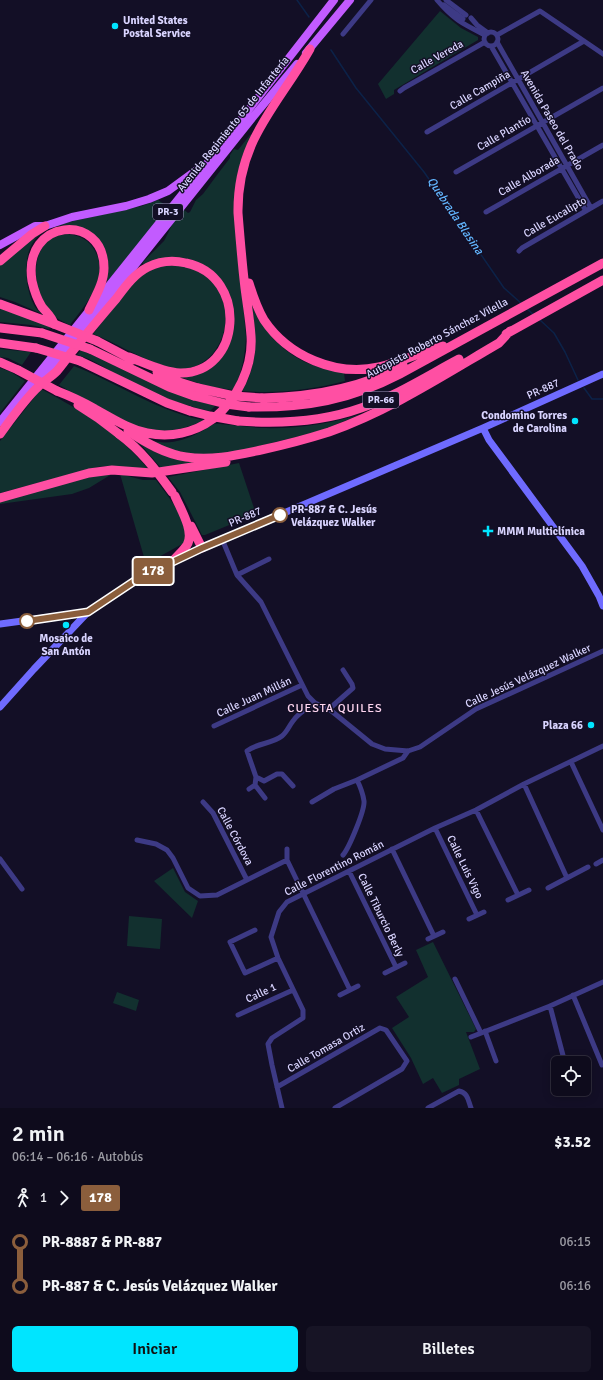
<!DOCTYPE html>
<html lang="es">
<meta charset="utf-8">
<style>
body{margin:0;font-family:Signika,sans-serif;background:#171425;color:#f1f3f6;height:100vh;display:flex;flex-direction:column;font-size:15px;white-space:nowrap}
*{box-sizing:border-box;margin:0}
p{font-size:13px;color:#9b9ba3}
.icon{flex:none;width:22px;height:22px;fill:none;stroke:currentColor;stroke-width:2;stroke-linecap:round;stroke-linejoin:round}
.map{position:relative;height:1108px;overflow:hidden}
.details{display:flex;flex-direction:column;background:#0e0b1c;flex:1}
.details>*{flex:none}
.badge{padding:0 8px;border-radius:3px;font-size:14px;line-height:26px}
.buttons{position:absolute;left:551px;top:1056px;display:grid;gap:8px}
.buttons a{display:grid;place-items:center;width:40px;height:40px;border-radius:6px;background:#0e0b1c;box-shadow:0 2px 10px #0003,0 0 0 1px #2e2b3b;font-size:20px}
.map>.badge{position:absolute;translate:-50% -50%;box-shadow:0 0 0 2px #fff}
.legs{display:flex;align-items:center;gap:6px;height:44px;padding:0 12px;font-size:13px}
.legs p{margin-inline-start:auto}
.overview{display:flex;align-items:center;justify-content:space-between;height:68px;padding:0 12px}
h1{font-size:22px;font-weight:600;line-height:30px}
.primary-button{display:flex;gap:8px;margin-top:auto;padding:8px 12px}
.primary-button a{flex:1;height:46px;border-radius:6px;background:#00e5ff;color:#111;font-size:16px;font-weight:600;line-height:46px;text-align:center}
.primary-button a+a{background:#171425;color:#f1f3f6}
ul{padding:0 12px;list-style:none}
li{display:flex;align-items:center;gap:14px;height:44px;font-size:15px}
li i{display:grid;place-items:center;width:6px;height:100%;margin:0 5px;background:currentColor}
li i::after{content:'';width:10px;height:10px;margin:-5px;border:3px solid;border-radius:50%;background:#0e0b1c}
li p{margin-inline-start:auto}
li:first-child i{background:linear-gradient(#0000 50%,currentColor 0)}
li:last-child i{background:linear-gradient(currentColor 50%,#0000 0)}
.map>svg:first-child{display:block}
</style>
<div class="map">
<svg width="603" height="1108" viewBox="0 0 603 1108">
<rect width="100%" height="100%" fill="#130f26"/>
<!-- green -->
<path fill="#12302f" d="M440,11L461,28L478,37V40L394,90V94L386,99L378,84Z
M250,135H251V137C230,176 234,218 238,260C241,286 244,311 246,337C245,355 242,374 233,390L207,386L180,377C193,375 197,369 207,360C213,355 227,346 230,340C233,334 234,326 234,319C234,290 213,262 184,258C171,256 158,261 145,264H143V262L164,241L171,227L173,220L183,209L188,213L190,212L196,200L203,194L217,175L230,158V155L234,149L238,150Z
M158,200L168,207L108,281L104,279L106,273L90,232C69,220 40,224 30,248C26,258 26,271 27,282C28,289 30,298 34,305C36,309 39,311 42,314L15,302L0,297V265L31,239L52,227L64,223L142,206Z
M68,234C81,236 89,240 95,251C110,278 86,304 70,325C61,321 52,316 46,307C33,287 30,251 53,237C57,235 64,235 68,234Z
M182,265C195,270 209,275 217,287C239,321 217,374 173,369C168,369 163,366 159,364C136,356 116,343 93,334L132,284L143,274L159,266Z
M252,305C262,330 284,354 310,364C321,368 333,370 344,373L345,381C311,390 277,394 242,391C245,385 249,379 251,371C258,350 254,327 252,305Z
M0,307L51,327L49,329L31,325L0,322Z
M0,349L31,352L22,365L8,358L0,357Z
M81,350L194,400L215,406L210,411C178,404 149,393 121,377C106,369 93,359 77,355Z
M74,366C110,380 143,402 180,414C188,417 196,419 204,420C190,427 175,431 159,431C130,430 86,400 59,385Z
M0,368L11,372L25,381L0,413Z
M41,389C81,410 120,434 148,469L106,466L97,467L0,493V441Z
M364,413L320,431L231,453L197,455L167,449L154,442V441C169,445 185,440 198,433C204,431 208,426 214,424C216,423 255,428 262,428C296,429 332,424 364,413Z
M134,440L204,461L161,468L142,446Z
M239,463L256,514L205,535H202L180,492L168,477Z
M112,474L89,488L72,494L0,504V501L93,476Z
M120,474L143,480H156C165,492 184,516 186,530C187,534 185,539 184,543L146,564Z
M173,868L185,892L198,901L192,918L154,881Z
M129,916L162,919L160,949L127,946Z
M433,942L476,1029L474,1032H466L480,1069L459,1079V1085L442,1093L433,1078L423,1084L411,1058L392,1028L409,1017L396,997L428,977L416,950Z
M117,992L139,1000L136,1011L113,1003Z"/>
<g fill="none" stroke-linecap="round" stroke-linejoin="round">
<!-- stream -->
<path stroke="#0c2248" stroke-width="1.5" d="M297,0L309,17
M331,50L356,88L424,172L504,288L522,304
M526,308L534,315
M540,320L554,333L565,352L578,380
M584,388L592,399H603"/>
<!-- street -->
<path stroke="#3d3a85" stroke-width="5" d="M437,0C454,20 463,24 485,35
M446,0L466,15
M444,5L463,19
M471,18L477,25L488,33
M484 39a7 7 0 1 1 14 0a7 7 0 1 1-14 0Z
M343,34L371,0
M497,35L540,11L603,54
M497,42L591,208
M491,46L586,211
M400,91L404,88L485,42
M427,132L584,41
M456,172L603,88
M486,212L603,145
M519,251L522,248L603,201
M222,539L237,575L261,602L308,696L315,703L329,709L372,744L385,749L408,751L420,747L476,709L603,651
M237,575L269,559
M329,709L353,688L352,684L343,670
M214,726L302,685
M571,762L603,830
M256,777L264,781L277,774H282L293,786
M524,784L567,878
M249,789L255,785
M265,798L255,785L256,777L247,751C257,743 272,744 282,736C287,732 289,726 293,721C298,713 307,708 315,703
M203,802L213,813L247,880
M312,802L334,789L357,780L403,758L408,751
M476,810L518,895
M435,828L477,915
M137,840L156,844L167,850L173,858L188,888L200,896L217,895L287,860
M287,849V860L350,990
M392,849L434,936
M343,855C349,848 365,810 364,801C363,794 360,786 357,780
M0,859L22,889
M596,864L603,860
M349,871L396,967
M548,888L588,867
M508,900L529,890
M469,919L484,912
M255,930L230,942L245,973L278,958
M428,939L443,932
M385,973L405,963
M455,979L481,1033
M340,995L358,986
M573,995L602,1065
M550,1006L565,1063
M238,1015L293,990
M485,1031L496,1061
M471,1037L550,1006L603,982
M277,1087L380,1028L386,1030L407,1061L402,1069L335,1108
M282,1108L272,1065L268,1044L272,1038L303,1018V1010L278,958L271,937L279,912L287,902L435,828L476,810L524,784L603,746
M428,1108L459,1091C468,1093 468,1100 471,1108"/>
<!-- secondary -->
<path stroke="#6f6bff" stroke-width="7" d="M483,428L489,440L582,566L599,596L603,606
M0,624L88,612
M0,707L34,669L88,612L139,578L202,548L483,428L603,374"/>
<!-- primary -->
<path stroke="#c25bff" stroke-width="8" d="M306,53L350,0
M0,245L35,226H45L72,217L126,206L149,199L168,191L198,169
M44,379L253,117L297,64
M0,422L208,162L334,0"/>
<!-- highway -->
<path stroke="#ff4fa3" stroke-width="9" d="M0,261L32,234L45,226
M249,283C253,296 257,308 264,320C288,356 336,377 379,367C401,362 421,352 443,346
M0,304L54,324
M54,324C52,317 47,313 42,307C37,299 34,290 32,281C22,218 104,212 104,268C104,283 95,297 89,310
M0,328L42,333
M506,334L603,280
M97,341L133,360
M0,343L36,348
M90,349L169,387L194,396
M80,361L167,403L190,411
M0,362L18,370
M157,372L179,382L198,388
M57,391C70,396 83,402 95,409C112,418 128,429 147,433C170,438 194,433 213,419C237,400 253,367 251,336C250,320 247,304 245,288C242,263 240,238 238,213C237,140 277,107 310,49
M262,398C310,397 361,389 403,365
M78,405L98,418L119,434
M249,407C306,408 350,400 400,374L603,263
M238,421C279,424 322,422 361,408C396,396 427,376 459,359
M128,431C146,443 165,454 186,457C212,461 237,455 261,450C284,445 307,439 329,432C389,411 444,375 499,343L510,331
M0,434C11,419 25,399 38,387C44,381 51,377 57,371C63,364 69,355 75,348C89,331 102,315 116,299C125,287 134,274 148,267C160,261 174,260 186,263C249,276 242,374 180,373C163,372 145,363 129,357
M0,498L89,473L112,470L152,473L226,462
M191,526L202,548
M172,562C177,556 183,551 187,545C195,532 180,508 175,496"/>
<!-- highway-bridge -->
<path stroke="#ff4fa3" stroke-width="9" d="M54,324L97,341
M42,333L90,349
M36,348L80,361
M18,370L57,391
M198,388L234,396L262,398
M194,396L226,404L249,407
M190,411L210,416L238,421
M119,434C141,450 156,470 172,492"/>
</g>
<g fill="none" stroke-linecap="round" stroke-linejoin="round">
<defs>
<path id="line-1" d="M27,621L88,612L139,578L202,548L280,515"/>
</defs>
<!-- line-1 casing -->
<use href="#line-1" stroke="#fff" stroke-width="9"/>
<!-- line-1 -->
<use href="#line-1" stroke="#8b5e3c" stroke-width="6"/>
</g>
<!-- markers -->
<g fill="#00e5ff" stroke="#130f26" stroke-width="1.5">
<circle cx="115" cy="26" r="4"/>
<circle cx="575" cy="421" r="4"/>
<path d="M486 525h4v4h4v4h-4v4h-4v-4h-4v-4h4z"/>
<circle cx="66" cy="625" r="4"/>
<circle cx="591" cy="725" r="4"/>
</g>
<g fill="#fff" stroke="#8b5e3c" stroke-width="2">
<circle cx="280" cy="515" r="7"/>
<circle cx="27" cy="621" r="7"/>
</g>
<g text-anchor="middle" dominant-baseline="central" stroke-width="3" stroke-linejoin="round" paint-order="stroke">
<!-- shield labels -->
<g fill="#130f26" stroke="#9e99be" stroke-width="1">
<rect x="153" y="204" width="30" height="16" rx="3"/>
<rect x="363" y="392" width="36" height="16" rx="3"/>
</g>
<g font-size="10" font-weight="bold" fill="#d9d4ff">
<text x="168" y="212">PR-3</text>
<text x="381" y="400">PR-66</text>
</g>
<!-- poi labels -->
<g font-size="11" font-weight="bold" fill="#d9d4ff" stroke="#130f26" text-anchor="start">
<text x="123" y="20">United States<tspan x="123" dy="13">Postal Service</tspan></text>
<text x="567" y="415" text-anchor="end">Condomino Torres<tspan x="567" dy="13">de Carolina</tspan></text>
<text x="497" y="531">MMM Multiclínica</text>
<text x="66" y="638" text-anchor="middle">Mosaico de<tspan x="66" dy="13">San Antón</tspan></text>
<text x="583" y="725" text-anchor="end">Plaza 66</text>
</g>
<!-- street labels -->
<g font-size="11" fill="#d9d4ff" stroke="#130f26">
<text transform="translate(437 57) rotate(-29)">Calle Vereda</text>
<text transform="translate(480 90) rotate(-30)">Calle Campiña</text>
<text transform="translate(552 120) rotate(60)">Avenida Paseo del Prado</text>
<text transform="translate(233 124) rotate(-51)">Avenida Regimiento 65 de Infantería</text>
<text transform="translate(504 133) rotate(-30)">Calle Plantío</text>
<text transform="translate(529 176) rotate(-30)">Calle Alborada</text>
<text transform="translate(555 217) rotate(-30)">Calle Eucalipto</text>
<text transform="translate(437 338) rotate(-28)">Autopista Roberto Sánchez Vilella</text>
<text transform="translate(543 389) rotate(-24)">PR-887</text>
<text transform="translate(245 517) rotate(-23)">PR-887</text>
<text transform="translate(528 676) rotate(-25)">Calle Jesús Velázquez Walker</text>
<text transform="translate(254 697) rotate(-25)">Calle Juan Millán</text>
<text transform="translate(235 836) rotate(62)">Calle Córdova</text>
<text transform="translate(465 867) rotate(64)">Calle Luis Vigo</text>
<text transform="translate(334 868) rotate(-27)">Calle Florentino Román</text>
<text transform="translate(381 915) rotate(64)">Calle Tiburcio Berly</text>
<text transform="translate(261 993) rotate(-25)">Calle 1</text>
<text transform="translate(326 1048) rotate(-30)">Calle Tomasa Ortiz</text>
</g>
<!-- stop labels -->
<g font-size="11" font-weight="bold" fill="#d9d4ff" stroke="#130f26" text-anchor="start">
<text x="291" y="509">PR-887 &amp; C. Jesús<tspan x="291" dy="13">Velázquez Walker</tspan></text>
</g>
<!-- water labels -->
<g font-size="12" font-style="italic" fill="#62b6ff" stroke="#130f26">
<text transform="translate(455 216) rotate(56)">Quebrada Blasina</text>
</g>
<!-- neighbourhood labels -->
<g font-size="12" letter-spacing="1" fill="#ffd6f0" stroke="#130f26">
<text x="335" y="708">CUESTA QUILES</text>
</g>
</g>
</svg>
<div class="buttons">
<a><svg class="icon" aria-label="locate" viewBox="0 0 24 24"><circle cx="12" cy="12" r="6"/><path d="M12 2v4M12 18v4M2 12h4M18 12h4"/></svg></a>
</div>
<b class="badge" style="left:153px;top:571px;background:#8b5e3c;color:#fff">178</b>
</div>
<section class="details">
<div class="overview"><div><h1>2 min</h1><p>06:14 – 06:16 · Autobús</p></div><b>$3.52</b></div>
<div class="legs"><svg class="icon" aria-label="walk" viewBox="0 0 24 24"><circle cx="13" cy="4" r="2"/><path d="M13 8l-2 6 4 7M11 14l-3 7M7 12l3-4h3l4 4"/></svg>1<svg class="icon" aria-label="forward" viewBox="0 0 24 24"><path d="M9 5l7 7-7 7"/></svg><b class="badge" style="background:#8b5e3c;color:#fff">178</b></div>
<ul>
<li><i style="color:#8b5e3c"></i><b>PR-8887 &amp; PR-887</b><p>06:15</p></li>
<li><i style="color:#8b5e3c"></i><b>PR-887 &amp; C. Jesús Velázquez Walker</b><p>06:16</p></li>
</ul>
<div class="primary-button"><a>Iniciar</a><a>Billetes</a></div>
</section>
